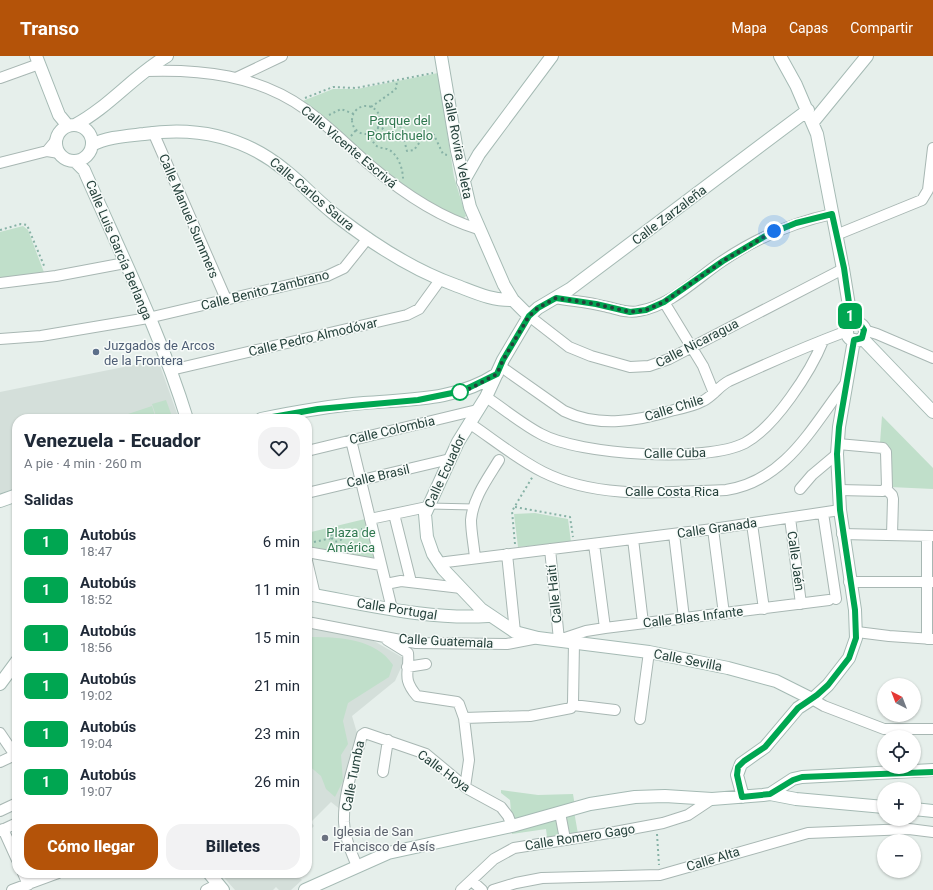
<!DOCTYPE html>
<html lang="es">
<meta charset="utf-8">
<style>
body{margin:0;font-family:Roboto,sans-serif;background:#f2f2f3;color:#1f2937;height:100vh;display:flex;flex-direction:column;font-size:15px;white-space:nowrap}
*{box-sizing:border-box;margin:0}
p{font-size:13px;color:#747a83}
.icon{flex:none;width:22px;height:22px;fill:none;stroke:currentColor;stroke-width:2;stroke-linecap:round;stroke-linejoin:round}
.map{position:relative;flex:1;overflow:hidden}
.panel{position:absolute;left:12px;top:358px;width:300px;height:464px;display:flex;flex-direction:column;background:#fff;border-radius:16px;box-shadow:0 1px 3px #0004}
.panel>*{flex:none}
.badge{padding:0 8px;border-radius:6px;font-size:14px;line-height:26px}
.needle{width:26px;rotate:318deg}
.controls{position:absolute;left:877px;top:622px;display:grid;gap:8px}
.controls a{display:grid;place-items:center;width:44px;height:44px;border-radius:50%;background:#fff;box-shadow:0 1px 3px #0004;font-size:20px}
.you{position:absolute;width:20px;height:20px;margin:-10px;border:3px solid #fff;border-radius:50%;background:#1a73e8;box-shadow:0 0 0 6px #1a73e833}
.map>.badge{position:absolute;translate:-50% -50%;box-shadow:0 0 0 2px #fff}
h2{padding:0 12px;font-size:15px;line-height:36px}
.round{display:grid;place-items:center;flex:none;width:42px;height:42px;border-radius:16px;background:#f2f2f3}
.summary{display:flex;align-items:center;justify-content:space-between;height:68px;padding:0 12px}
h1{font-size:19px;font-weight:800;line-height:30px}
.primary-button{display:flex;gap:8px;margin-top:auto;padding:8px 12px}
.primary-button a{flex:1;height:46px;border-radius:16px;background:#b45309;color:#fff;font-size:16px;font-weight:800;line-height:46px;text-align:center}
.primary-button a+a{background:#f2f2f3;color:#1f2937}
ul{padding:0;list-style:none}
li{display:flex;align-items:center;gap:12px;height:48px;padding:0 12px}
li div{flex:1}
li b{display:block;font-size:15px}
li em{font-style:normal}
li .badge{min-width:44px;font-weight:700;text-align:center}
header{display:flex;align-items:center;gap:24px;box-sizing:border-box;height:56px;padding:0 20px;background:#b45309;color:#fff}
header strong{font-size:19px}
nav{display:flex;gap:22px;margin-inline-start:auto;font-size:14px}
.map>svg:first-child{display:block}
</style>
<header>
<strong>Transo</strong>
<nav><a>Mapa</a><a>Capas</a><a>Compartir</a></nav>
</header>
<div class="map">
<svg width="933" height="834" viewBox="0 0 933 834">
<rect width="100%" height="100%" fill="#e6efeb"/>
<!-- built -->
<path fill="#d4dfda" d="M158,304L179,363H17V432L0,438V336Z
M307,572L367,581L405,603L395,625L352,660L358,680L341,754L331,746L311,766L314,770L307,777Z
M220,817H294L302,824L291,834H279L276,831L273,834H235Z"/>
<!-- green -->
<path fill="#c0dfca" d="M438,17L454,121L466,160L463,163L452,160L405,132L300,46L333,33H357Z
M23,170L28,174L45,219L0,224V176Z
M166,344L173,363H157L152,348Z
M152,350L156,363H113Z
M882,360L933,412V433L890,431L888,389L880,387Z
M535,457L568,463L571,486L518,491L514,458Z
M365,463L375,506L310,495L307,477Z
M307,577L312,581C340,581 376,583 393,609L389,621L348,647L343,665L348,688L341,699L343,725L335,741L326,733L321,720L307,708Z
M501,734L538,739L573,738L575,750L514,764L511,756L510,744L501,737Z
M574,755L578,778L568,779L564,759Z
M551,762L558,764L560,779C555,782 551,784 547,781L546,773L512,778V773Z"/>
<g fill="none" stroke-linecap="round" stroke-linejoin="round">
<defs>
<path id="lane" d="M429,450L474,451"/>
<path id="street" d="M145,15C201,13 258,19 305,53C329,70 349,91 371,110C403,137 438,161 478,173
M0,22L39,8
M236,22L282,0
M153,76L226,243
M47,95L57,83
M0,107L47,95L59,97
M836,179L922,144L928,134L933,92
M0,227L56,220L125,207
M556,242C571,245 588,246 603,250C615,252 627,258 639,255C670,250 696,223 721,206C756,182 791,167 832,158
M664,246L703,310L714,337
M529,260L569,291L591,300L630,311L649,310L669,303L843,213
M864,274L877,278L933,302
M0,283L41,280L148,262L327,220L344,212L368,182
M500,310L564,355C599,372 638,365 674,354C684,352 694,350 703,345C713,340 719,330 729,325C768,307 807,290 847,275
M171,314L407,259L419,253L440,224
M486,341C504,353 522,368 541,378C579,399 707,407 745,387C775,371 811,315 823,285
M469,367C493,383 517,403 543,416C599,444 666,436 726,434C786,425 813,369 846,327
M351,384L392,553
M838,388L883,392L886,396L887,431L883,435L839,434
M307,395L477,354
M800,433L812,419L837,398
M886,433L892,439L893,443L892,479
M307,437L450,403
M823,457L836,543
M394,458L411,526
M790,462L801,548
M370,463L427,451
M752,468L764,553
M713,473L724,558
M674,478L684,562
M842,478L932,480
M927,480V583
M633,483L643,567
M594,488L605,572
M550,493L559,584L586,575L605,572L829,544
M307,496L381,509
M507,498L515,576
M475,502C474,490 471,476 471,464C473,442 488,422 499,404
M307,505L315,539
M438,507L713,473L840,454
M849,526H933
M386,528L401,525L461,532
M307,566L416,587L507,588L538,582
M857,576L889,580L933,583
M387,584L408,597C410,617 401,621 417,640L457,646L459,648L464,662
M407,611L426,608
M812,643L824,650L884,673H933
M573,649L615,654
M640,663L649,596
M0,677L17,702
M0,706L15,699
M383,716L388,684
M465,731L469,704L464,662L530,660L571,652L573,647L574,586
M0,755L17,747
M560,757L565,783
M3,773L17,804
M0,775L17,767
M357,810C351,796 345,782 344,766C343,737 355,706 362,679L365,677L426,698L468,733L501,751L508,760L512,770
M23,817L28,829
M472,825L482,834
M12,834L58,817
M206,834L218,828
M461,834L494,803L514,792L615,776L663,767L688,759L712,743
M493,834L516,827L542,822L660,819L808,777L909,773L933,776"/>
<path id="secondary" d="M36,0L59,59L68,70
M441,0L457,95L470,151L504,229L513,244L529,260
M780,0L796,29L817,78L843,213L852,268
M808,54L570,233L538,252L529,260L503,304L486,341L458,386L425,458L427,481L433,498L443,513L481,553L515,576L538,582L649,596L728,612L776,625L812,643
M813,66L867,0
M75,69C109,51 133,20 167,0
M56 87a18 18 0 1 1 36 0a18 18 0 1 1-36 0Z
M92,89C107,81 127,80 144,78C196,70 245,81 286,115C304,129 319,147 338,161C373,188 413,214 455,229C474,236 492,245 513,244
M75,105L84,114C120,196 161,278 187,363
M463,126L479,98L552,0
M847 276a9 9 0 1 1 18 0a9 9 0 1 1-18 0Z
M862,282L933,356
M261,363C295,356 330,350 364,347C412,343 455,345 497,318
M0,445L17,439
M307,538C367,548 427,564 488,560
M0,628L17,605
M770,738L796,743L884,751
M743,741L737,719L741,708L765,691L798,652L815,641L828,629L849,602L856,582L855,554L840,454L837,398L839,371L854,284
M914,753L933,755
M209,817L223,834
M305,834L388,797L512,770L590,748L635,741L665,740L712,743L763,739L770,738L793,723L802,721L933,714"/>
</defs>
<!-- lane casing -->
<use href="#lane" stroke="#a8b7b3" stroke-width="7"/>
<!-- street casing -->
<use href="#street" stroke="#a8b7b3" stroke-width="12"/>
<!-- secondary casing -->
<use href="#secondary" stroke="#a5bab4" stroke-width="14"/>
<!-- path -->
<path stroke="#87b2a6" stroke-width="2" stroke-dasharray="2 3" stroke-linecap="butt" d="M305,42L333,31L356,32L433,17
M352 64a14 14 0 1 1 28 0a14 14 0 1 1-28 0Z
M371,51L395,34L397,30L396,25
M329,59L341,53L354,58
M377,72L382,73L394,61H398L407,95L414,94L425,79L429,77L434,79L443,98L447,99
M368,77L375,89C379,92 383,92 387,93C398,97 403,113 403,123
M351,80L357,73
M0,174L21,168L27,169L45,212
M515,451L570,461L573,481
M331.5 480a5.5 5.5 0 1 1 11 0a5.5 5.5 0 1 1-11 0Z
M342,479L362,473
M314,486L332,482
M515,488L512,455L533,420
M657,778L659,809"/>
<!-- lane -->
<use href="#lane" stroke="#fff" stroke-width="5"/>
<!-- street -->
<use href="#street" stroke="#fff" stroke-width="10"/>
<!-- secondary -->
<use href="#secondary" stroke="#fff" stroke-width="12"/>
</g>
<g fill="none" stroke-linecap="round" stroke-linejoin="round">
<defs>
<path id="line" d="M261,363L318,353L418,344L462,335L497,318L503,304L529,260L538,252L556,242L596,248L630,256L646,254L664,246L723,205L767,179L796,167L832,158L844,212L852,268H860L864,274L862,282L854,284L839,371L837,398L840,454L855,554L856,582L849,602L828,629L817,639L798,652L765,691L744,705L738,711L737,719L742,741L770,738L793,724L802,721L933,716"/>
</defs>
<!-- line casing -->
<use href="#line" stroke="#fff" stroke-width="9"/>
<!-- line -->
<use href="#line" stroke="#00a651" stroke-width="6"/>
<!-- walk -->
<path stroke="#25413b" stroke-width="4" stroke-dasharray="0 7.2" d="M460,336L458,337L471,332L497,318L503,304L529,260L538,252L556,242L596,248L630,256L646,254L664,246L723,205L774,175"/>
</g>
<!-- markers -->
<circle fill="#5c6f8a" stroke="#f7fbf9" stroke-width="1.5" cx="96" cy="296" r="4"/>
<circle fill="#fff" stroke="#00a651" stroke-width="2" cx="460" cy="336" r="8"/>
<circle fill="#6b7280" stroke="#f7fbf9" stroke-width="1.5" cx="325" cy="782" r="4"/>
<g text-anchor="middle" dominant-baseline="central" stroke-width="3" stroke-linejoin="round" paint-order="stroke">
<!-- park labels -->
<g font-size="13" fill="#2f784f" stroke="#f7fbf9">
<text x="400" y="64">Parque del<tspan x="400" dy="15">Portichuelo</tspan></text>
<text x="351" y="476">Plaza de<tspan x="351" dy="15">América</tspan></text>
</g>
<!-- street labels -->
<g font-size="13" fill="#25413b" stroke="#f7fbf9">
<text transform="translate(458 90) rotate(79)">Calle Rovira Veleta</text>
<text transform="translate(349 91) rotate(40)">Calle Vicente Escrivá</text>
<text transform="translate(312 138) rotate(40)">Calle Carlos Saura</text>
<text transform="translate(669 159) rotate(-37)">Calle Zarzaleña</text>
<text transform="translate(189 160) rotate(67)">Calle Manuel Summers</text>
<text transform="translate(119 194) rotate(67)">Calle Luis García Berlanga</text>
<text transform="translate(265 234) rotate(-14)">Calle Benito Zambrano</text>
<text transform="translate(313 281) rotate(-13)">Calle Pedro Almodóvar</text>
<text transform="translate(697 287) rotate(-27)">Calle Nicaragua</text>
<text transform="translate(674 352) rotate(-17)">Calle Chile</text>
<text transform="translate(392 374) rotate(-13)">Calle Colombia</text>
<text transform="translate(675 397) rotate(-1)">Calle Cuba</text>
<text transform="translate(445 415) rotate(-65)">Calle Ecuador</text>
<text transform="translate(378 420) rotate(-13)">Calle Brasil</text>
<text x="672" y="435">Calle Costa Rica</text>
<text transform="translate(717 472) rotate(-8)">Calle Granada</text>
<text transform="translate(796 505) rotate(82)">Calle Jaén</text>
<text transform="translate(554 538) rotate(-96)">Calle Haití</text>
<text transform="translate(397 553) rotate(9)">Calle Portugal</text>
<text transform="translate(693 561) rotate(-7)">Calle Blas Infante</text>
<text transform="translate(446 585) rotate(3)">Calle Guatemala</text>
<text transform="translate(688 604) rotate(11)">Calle Sevilla</text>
<text transform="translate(444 715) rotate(36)">Calle Hoya</text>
<text transform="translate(353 720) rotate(-79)">Calle Tumba</text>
<text transform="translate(580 781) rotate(-9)">Calle Romero Gago</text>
<text transform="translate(713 803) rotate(-17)">Calle Alta</text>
</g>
<!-- service labels -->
<g font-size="13" fill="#4e5e75" stroke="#f7fbf9" text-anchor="start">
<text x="104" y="289">Juzgados de Arcos<tspan x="104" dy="15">de la Frontera</tspan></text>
</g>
<!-- worship labels -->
<g font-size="13" fill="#5b616d" stroke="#f7fbf9" text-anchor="start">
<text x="333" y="775">Iglesia de San<tspan x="333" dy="15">Francisco de Asís</tspan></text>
</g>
</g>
</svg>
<div class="controls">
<a><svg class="needle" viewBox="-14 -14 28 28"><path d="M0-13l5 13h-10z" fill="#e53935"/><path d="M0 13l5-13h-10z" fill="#747a83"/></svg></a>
<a><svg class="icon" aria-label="locate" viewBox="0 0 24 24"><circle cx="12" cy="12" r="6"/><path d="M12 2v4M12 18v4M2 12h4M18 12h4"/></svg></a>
<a>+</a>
<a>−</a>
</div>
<div class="you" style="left:774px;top:175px"></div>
<b class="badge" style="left:850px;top:260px;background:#00a651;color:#fff">1</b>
<section class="panel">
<div class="summary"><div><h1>Venezuela - Ecuador</h1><p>A pie · 4 min · 260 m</p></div><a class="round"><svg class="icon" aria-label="heart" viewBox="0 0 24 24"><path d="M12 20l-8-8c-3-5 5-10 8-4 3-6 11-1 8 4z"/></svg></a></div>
<h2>Salidas</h2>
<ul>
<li><span class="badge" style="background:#00a651;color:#fff">1</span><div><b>Autobús</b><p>18:47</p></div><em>6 min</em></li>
<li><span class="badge" style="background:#00a651;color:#fff">1</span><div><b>Autobús</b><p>18:52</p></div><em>11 min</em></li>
<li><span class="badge" style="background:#00a651;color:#fff">1</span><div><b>Autobús</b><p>18:56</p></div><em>15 min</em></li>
<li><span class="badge" style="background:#00a651;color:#fff">1</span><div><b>Autobús</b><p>19:02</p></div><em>21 min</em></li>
<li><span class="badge" style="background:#00a651;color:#fff">1</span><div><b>Autobús</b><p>19:04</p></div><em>23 min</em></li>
<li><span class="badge" style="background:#00a651;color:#fff">1</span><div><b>Autobús</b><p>19:07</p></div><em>26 min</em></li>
</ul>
<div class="primary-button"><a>Cómo llegar</a><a>Billetes</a></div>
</section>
</div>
